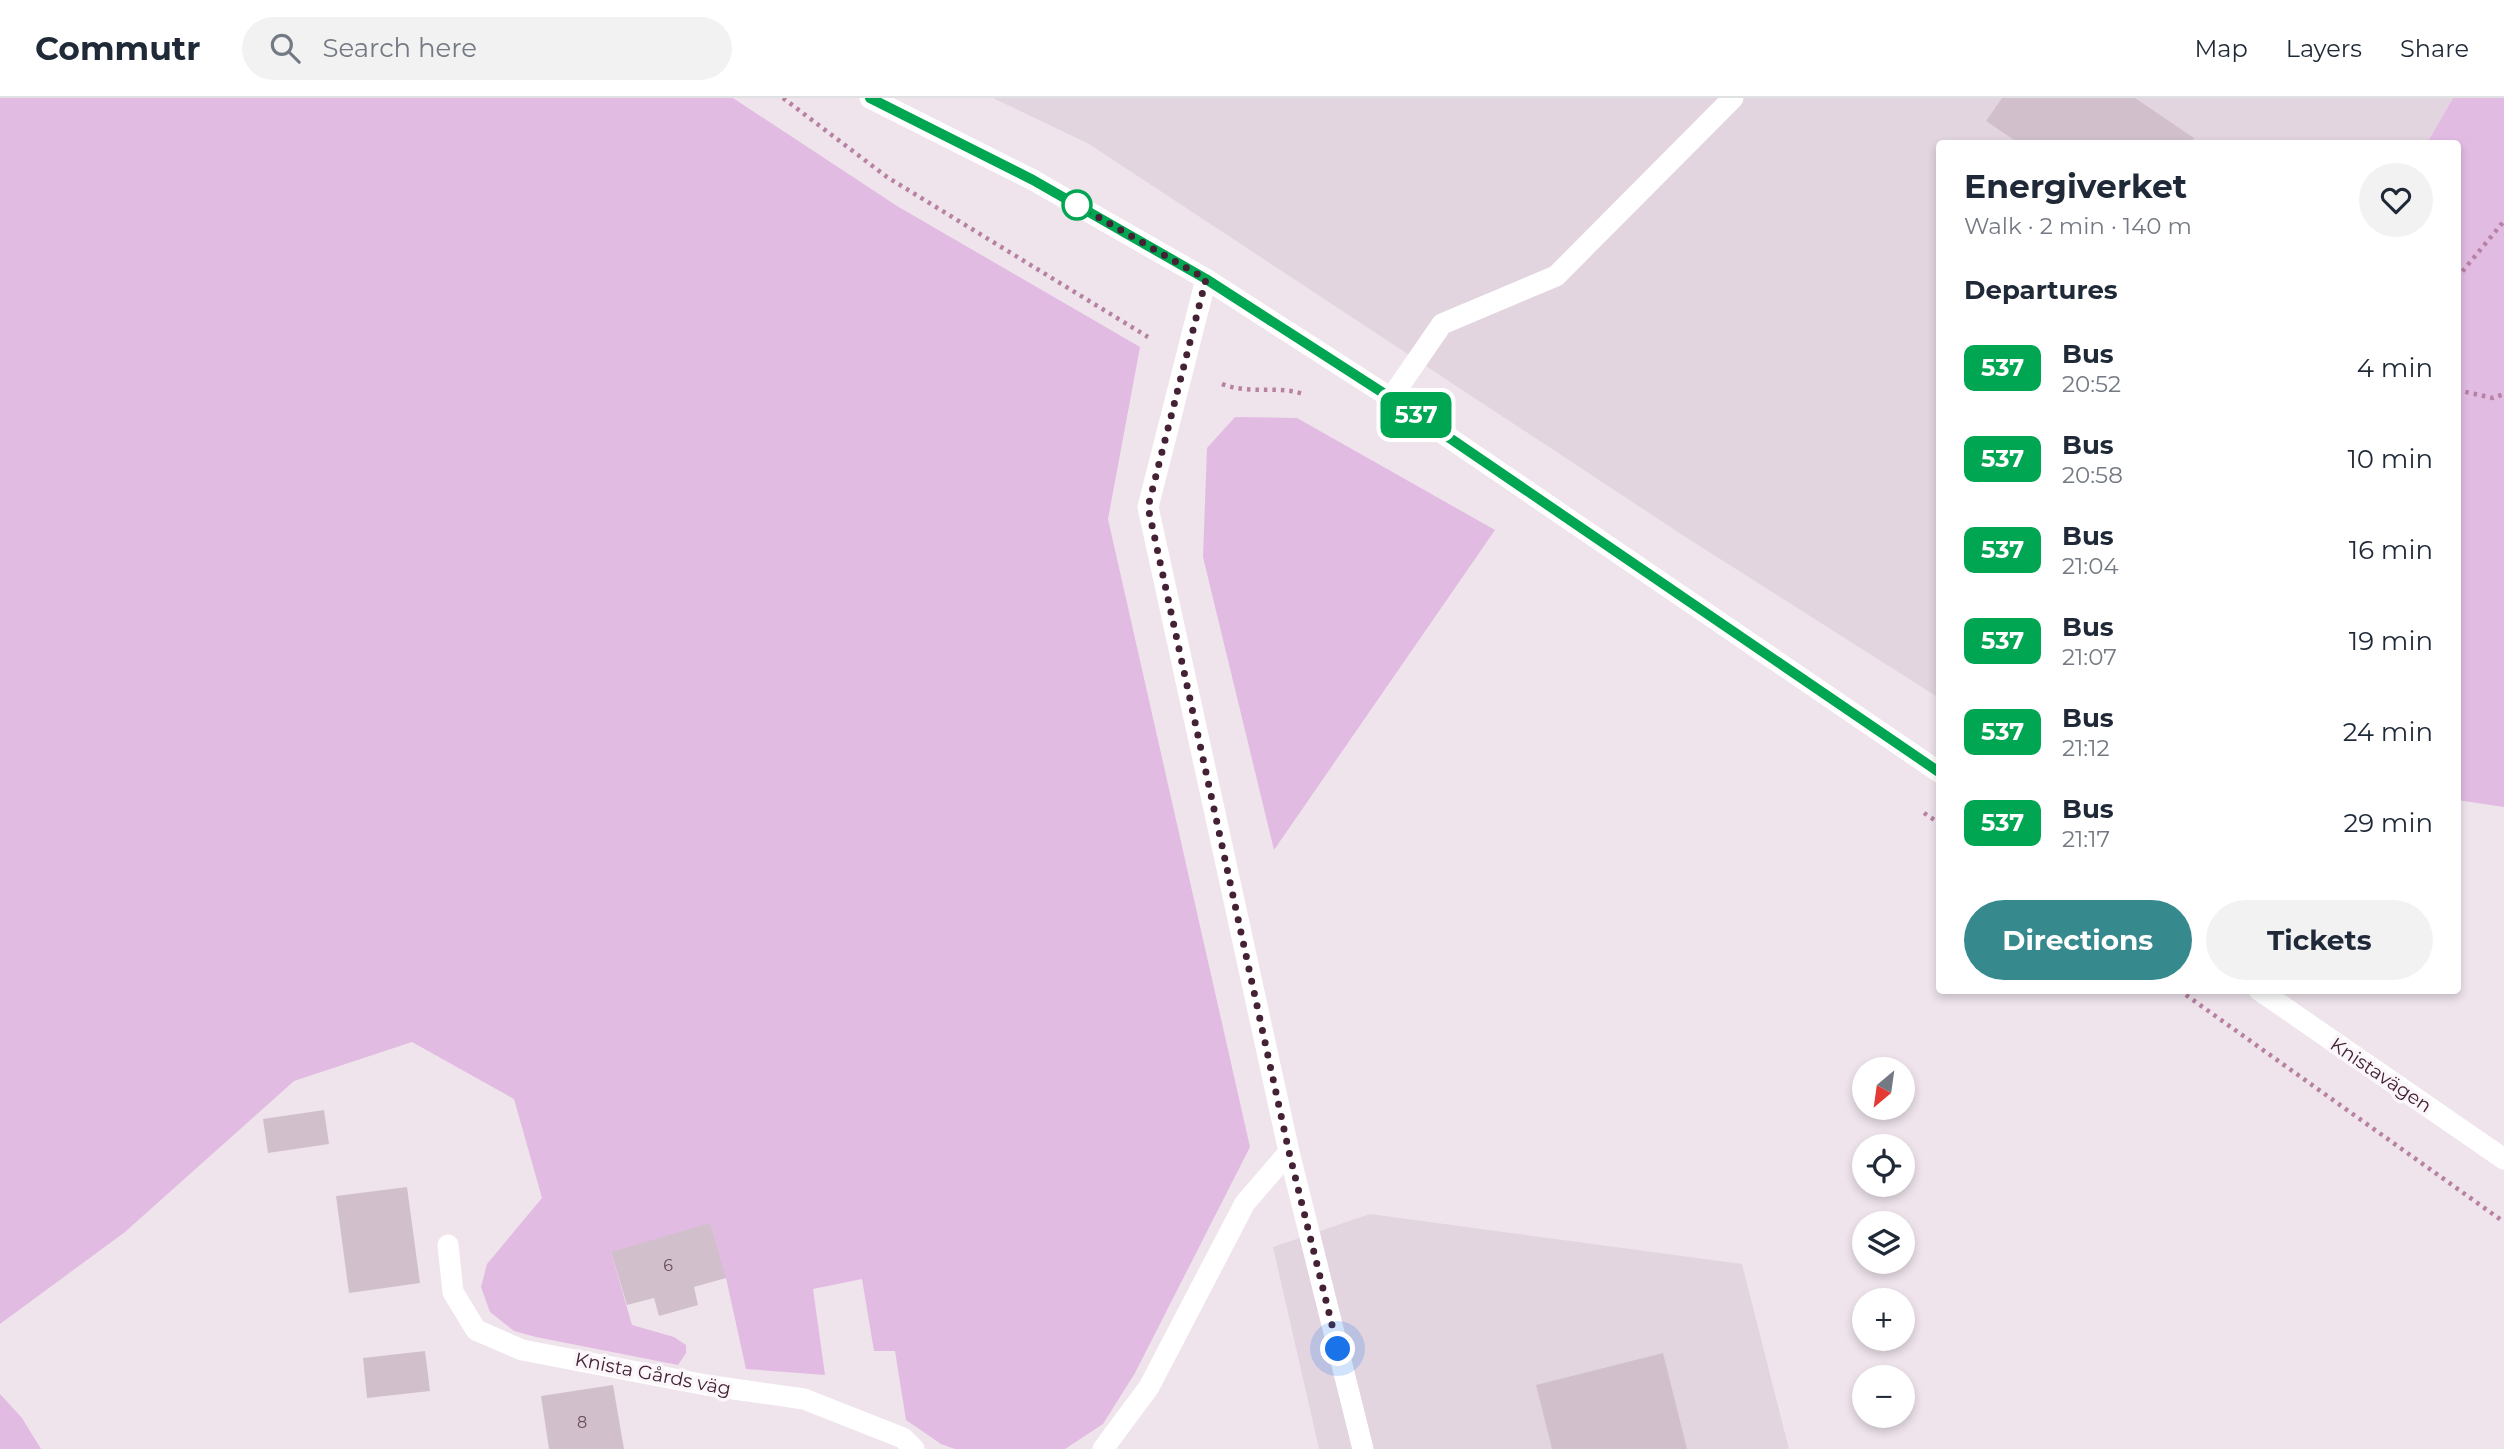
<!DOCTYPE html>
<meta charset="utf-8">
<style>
body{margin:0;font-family:Montserrat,sans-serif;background:#f2f2f3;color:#1f2937;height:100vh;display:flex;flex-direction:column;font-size:26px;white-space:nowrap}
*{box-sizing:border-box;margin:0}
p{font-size:23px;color:#747a83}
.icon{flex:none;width:38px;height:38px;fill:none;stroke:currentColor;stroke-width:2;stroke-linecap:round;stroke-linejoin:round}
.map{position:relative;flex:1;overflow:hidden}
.sheet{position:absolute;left:1936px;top:42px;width:525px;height:854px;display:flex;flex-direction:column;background:#fff;border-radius:7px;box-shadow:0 4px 10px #0003}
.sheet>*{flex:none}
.badge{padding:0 14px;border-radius:10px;font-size:24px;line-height:46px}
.needle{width:46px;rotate:209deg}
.buttons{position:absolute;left:1852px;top:959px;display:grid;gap:14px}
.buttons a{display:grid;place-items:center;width:63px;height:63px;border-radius:50%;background:#fff;box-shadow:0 4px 10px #0003;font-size:35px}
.you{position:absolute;width:35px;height:35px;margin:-18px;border:5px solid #fff;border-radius:50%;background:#1a73e8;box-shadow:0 0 0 10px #1a73e833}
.map>.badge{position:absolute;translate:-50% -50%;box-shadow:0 0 0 4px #fff}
h2{padding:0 28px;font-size:26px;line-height:63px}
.round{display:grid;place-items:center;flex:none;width:74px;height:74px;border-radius:37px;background:#f2f2f3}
.headline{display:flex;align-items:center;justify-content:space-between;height:119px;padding:0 28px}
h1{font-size:33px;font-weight:700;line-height:52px}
.action{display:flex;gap:14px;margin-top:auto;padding:14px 28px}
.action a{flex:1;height:80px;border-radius:42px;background:#36898d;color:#fff;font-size:28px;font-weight:700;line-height:80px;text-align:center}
.action a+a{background:#f2f2f3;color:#1f2937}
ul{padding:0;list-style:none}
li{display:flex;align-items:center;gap:21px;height:91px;padding:0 28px}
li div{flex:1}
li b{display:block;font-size:26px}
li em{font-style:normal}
li .badge{min-width:77px;font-weight:700;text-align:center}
header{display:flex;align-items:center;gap:42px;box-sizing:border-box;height:98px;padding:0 35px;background:#fff;border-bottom:2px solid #e0e1e3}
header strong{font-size:33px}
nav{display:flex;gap:38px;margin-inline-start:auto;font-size:24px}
.search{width:490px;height:63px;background:#f2f2f3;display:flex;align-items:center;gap:18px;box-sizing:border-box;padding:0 24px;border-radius:38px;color:#747a83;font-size:26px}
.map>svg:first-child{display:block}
</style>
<header>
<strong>Commutr</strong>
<div class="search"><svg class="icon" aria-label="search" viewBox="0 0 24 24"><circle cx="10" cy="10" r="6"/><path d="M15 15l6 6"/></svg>Search here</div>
<nav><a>Map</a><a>Layers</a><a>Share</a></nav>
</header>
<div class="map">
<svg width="2504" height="1351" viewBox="0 0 2504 1351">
<rect width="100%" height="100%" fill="#efe4ec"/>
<!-- built -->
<path fill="#e3d5e0" d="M993,0H2453L2427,45L1939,46V600L1687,440L1089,46Z
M1370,1116L1742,1166L1789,1351H1319L1273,1149Z"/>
<!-- green -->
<path fill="#e2bbe3" d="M0,0H733L897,108L1140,249L1108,421L1250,1049L1135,1275L1103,1326L1065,1351H955L941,1346L906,1322L895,1253H874L862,1181L813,1191L825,1277L746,1271L726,1180L611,1154L632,1227L674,1239L686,1247V1255L678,1267L536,1239L514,1233L490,1214L481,1189L487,1166L542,1100L514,1001L412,944L294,983L125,1134L0,1226Z
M2453,0H2504V709L2457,702V46L2427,45Z
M1235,319L1297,320L1495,432L1274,752L1203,459L1207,350Z
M0,1296L22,1320L41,1351H0Z"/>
<!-- building -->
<path fill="#d1c0cc" d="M2002,0H2135L2194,40L2190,46H2020L1986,23Z
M324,1012L329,1046L268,1055L263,1021Z
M407,1089L420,1185L349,1195L336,1098Z
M710,1125L726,1180L694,1189L698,1207L659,1218L654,1200L627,1207L611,1154Z
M425,1253L430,1293L367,1300L363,1260Z
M1663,1255L1687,1351H1552L1536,1287Z
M613,1287L624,1351H549L541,1298Z"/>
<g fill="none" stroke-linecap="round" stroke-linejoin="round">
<!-- path -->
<path stroke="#b781a1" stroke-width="4.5" stroke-dasharray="3.5 5" stroke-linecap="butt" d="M783,0L887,79L1148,239
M2457,180L2504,123
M1222,286C1251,297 1276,287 1303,296
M2457,292L2493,300L2504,296
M1924,715L1939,725
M2179,892L2504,1124"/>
<!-- lane -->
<path stroke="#fff" stroke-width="21" d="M1391,300L1442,226L1556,178L1733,0
M448,1147L453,1194L476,1232L522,1252L706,1287L804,1301L903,1340L914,1351
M1103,1351L1149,1289L1245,1105L1289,1054"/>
<!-- street -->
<path stroke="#fff" stroke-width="21" d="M870,0L1033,82L1206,181L1391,300L1939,674
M1206,181L1148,409L1289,1054L1363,1351
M2259,892L2504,1061"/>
</g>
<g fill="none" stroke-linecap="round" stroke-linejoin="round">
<defs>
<path id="line" d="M870,0L1033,82L1206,181L1391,300L1939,674"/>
</defs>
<!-- line casing -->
<use href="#line" stroke="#fff" stroke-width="16"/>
<!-- line -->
<use href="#line" stroke="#00a651" stroke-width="10"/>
<!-- walk -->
<path stroke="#442134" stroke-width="7" stroke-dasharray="0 12.6" d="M1077,107L1206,181L1148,409L1289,1054L1338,1251"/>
</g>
<!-- markers -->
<circle fill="#fff" stroke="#00a651" stroke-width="3.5" cx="1077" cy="107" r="14"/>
<g text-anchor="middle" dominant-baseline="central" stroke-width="7" stroke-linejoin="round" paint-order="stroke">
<!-- number labels -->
<g font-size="16" fill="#67495a">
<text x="668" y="1167">6</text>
<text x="582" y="1324">8</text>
</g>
<!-- street labels -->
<g font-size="19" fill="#442134" stroke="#fbf6fa">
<text transform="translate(2381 977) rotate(34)">Knistavägen</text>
<text transform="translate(653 1276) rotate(11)">Knista Gårds väg</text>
</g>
</g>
</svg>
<div class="buttons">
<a><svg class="needle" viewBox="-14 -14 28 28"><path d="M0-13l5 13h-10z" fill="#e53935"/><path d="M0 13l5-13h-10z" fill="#747a83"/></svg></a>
<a><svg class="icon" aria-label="locate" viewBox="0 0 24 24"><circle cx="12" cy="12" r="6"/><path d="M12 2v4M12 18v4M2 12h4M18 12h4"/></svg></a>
<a><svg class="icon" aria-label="layers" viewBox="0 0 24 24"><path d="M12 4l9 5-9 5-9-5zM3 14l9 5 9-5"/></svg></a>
<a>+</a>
<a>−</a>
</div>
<div class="you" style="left:1338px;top:1251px"></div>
<b class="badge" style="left:1416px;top:317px;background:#00a651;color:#fff">537</b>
<section class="sheet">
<div class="headline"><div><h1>Energiverket</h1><p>Walk · 2 min · 140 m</p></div><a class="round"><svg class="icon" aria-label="heart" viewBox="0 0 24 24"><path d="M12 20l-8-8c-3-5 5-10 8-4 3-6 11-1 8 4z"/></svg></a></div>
<h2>Departures</h2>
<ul>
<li><span class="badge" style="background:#00a651;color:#fff">537</span><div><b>Bus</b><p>20:52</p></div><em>4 min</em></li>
<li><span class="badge" style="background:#00a651;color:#fff">537</span><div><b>Bus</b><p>20:58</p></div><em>10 min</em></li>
<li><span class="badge" style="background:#00a651;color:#fff">537</span><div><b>Bus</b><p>21:04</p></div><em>16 min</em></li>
<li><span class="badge" style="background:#00a651;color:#fff">537</span><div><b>Bus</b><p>21:07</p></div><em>19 min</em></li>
<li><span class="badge" style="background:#00a651;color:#fff">537</span><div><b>Bus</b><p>21:12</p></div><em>24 min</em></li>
<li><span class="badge" style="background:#00a651;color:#fff">537</span><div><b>Bus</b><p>21:17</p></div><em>29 min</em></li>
</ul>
<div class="action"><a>Directions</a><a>Tickets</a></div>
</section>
</div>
